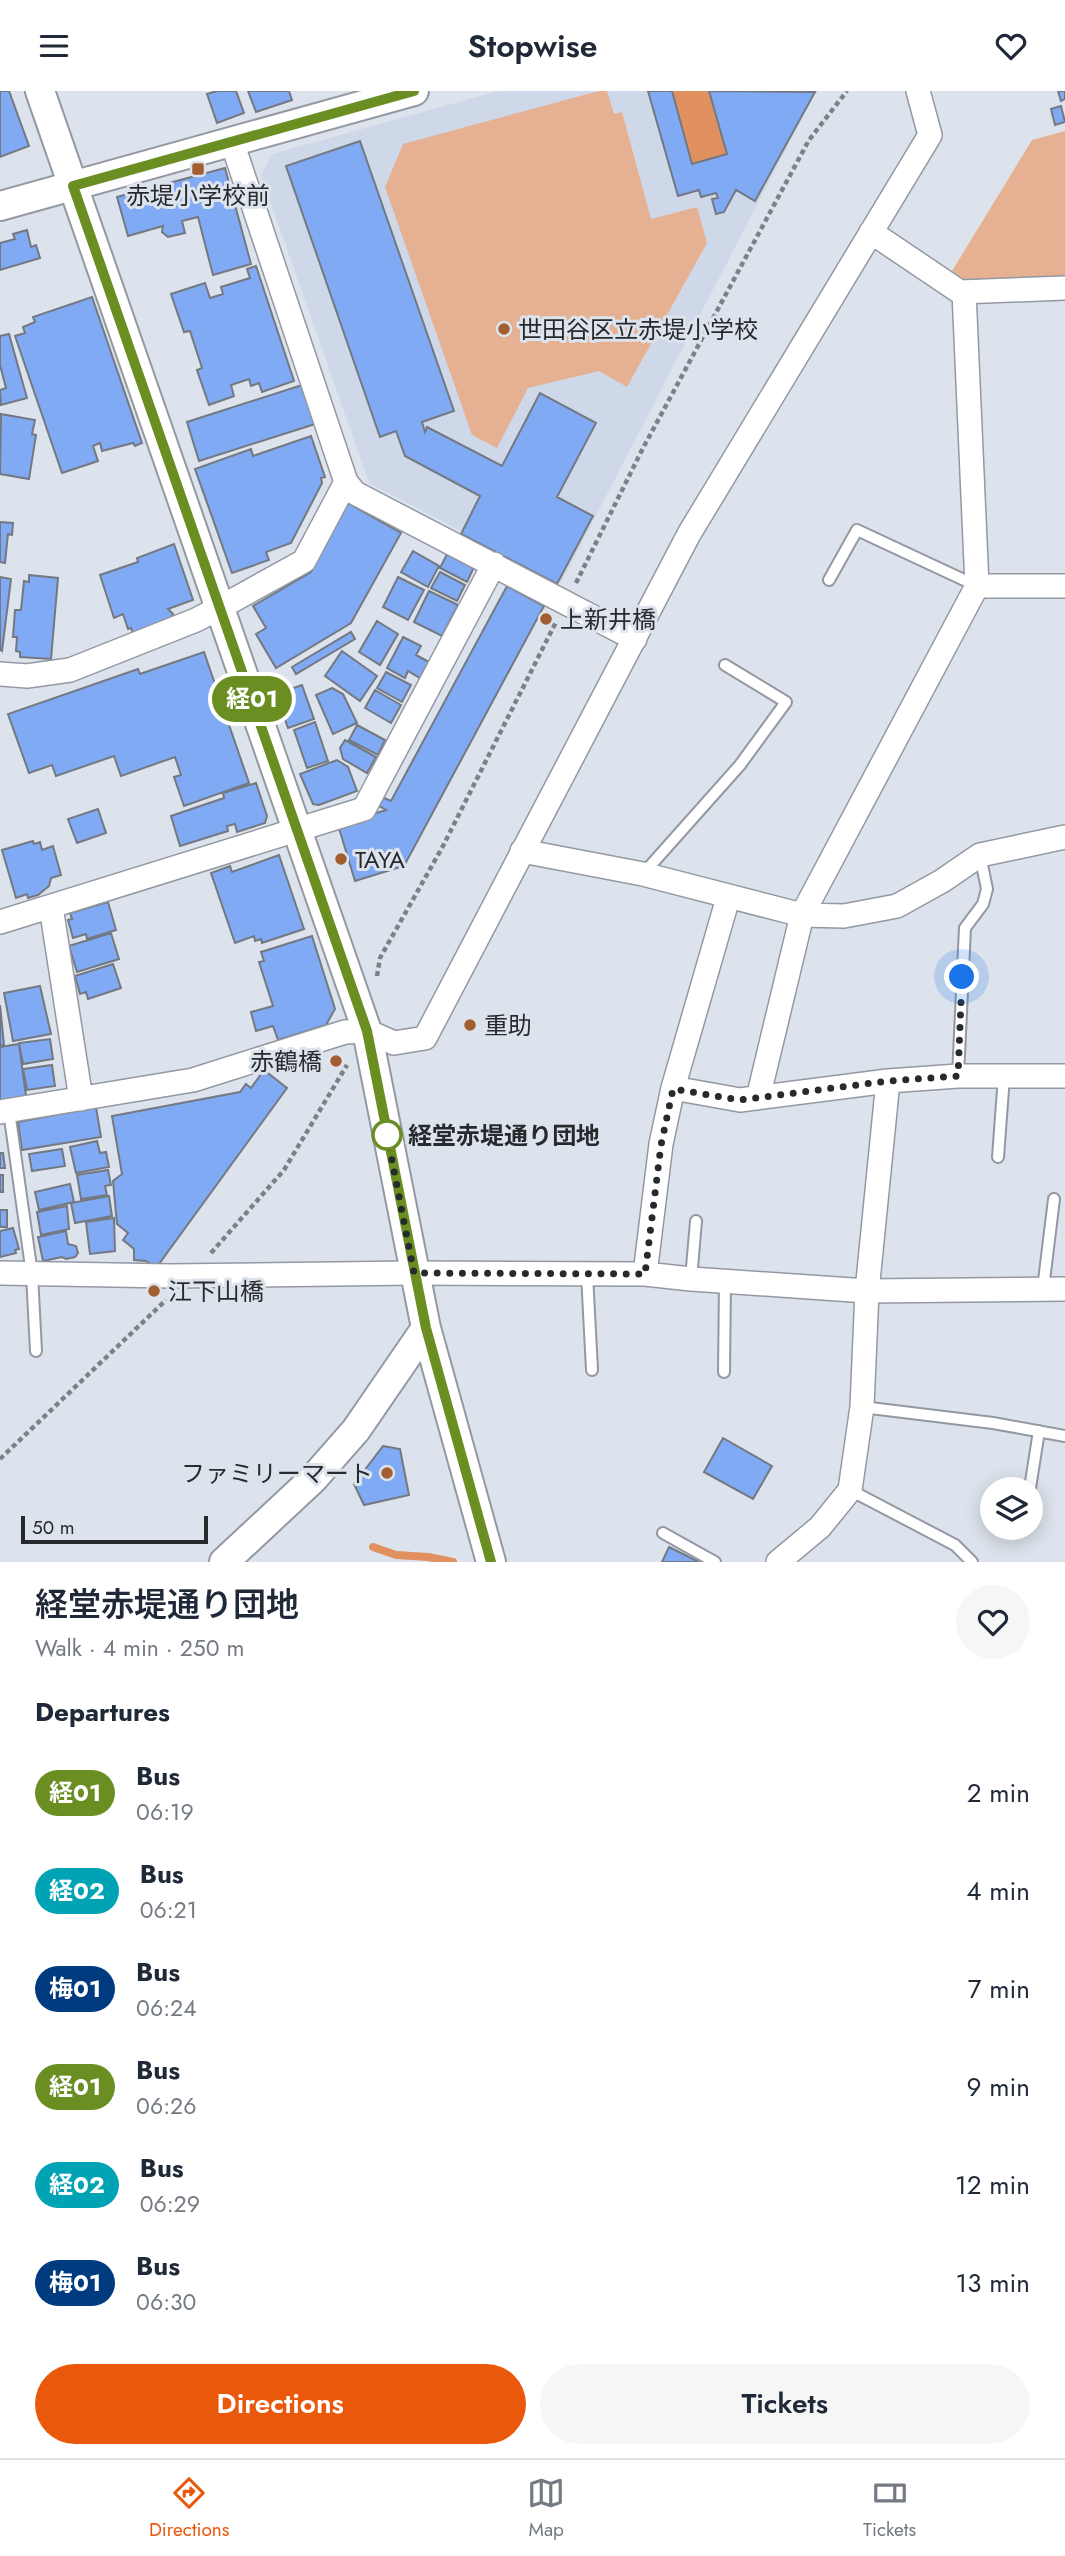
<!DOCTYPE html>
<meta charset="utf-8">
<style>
body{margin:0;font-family:Jost,"Noto Sans JP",sans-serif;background:#f6f6f7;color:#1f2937;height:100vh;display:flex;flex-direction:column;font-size:26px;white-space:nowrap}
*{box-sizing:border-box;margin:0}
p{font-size:23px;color:#747a83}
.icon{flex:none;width:38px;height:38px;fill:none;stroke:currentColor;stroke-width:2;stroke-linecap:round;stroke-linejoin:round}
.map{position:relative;height:1471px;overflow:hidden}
.side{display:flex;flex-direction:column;background:#fff;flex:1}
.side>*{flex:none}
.badge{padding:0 14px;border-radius:23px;font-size:24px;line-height:46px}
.fabs{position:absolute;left:980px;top:1386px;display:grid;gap:14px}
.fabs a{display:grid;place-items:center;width:63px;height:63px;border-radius:50%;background:#fff;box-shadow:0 4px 18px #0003;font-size:35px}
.scale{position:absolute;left:21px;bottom:18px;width:187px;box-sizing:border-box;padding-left:7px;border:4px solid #272a2d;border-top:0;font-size:19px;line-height:24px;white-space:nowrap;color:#272a2d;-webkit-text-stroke:5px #dde3ec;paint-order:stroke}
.you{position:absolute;width:35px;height:35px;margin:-18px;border:5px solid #fff;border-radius:50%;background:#1a73e8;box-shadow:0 0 0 10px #1a73e833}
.map>.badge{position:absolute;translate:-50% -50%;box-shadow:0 0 0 4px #fff}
h2{padding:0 35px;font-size:26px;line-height:63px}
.round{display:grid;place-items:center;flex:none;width:74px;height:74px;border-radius:37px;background:#f6f6f7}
.overview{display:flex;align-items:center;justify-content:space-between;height:119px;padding:0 35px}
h1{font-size:33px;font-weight:600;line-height:52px}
.button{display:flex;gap:14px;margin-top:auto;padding:14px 35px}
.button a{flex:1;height:80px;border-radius:42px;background:#ea580c;color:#fff;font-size:28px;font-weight:600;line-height:80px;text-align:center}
.button a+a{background:#f6f6f7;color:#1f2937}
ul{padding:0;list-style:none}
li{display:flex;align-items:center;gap:21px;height:98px;padding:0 35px}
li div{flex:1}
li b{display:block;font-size:26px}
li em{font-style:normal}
li .badge{min-width:77px;font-weight:700;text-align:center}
header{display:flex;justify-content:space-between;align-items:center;height:91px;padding:0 35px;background:#fff;font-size:32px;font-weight:600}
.dock{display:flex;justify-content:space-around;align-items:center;height:98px;border-top:2px solid #e0e1e3;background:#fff;font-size:19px;color:#747a83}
.dock a{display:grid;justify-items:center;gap:4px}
.dock .current{color:#ea580c}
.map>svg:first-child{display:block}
</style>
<header><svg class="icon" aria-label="menu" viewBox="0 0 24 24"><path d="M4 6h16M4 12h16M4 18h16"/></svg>Stopwise<svg class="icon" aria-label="heart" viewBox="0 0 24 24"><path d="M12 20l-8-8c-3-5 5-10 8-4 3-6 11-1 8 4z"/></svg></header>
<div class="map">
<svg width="1065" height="1471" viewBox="0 0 1065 1471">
<rect width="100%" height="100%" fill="#dde3ec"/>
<!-- built -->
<path fill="#cfd8e9" d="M498,0H816L561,492L369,392L261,84L272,63Z"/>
<!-- green -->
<path fill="#e5b192" d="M599,0H607L614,23L622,21L651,128L697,116L707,152L627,296L599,280L528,297L497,357L472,344L385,96L403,53Z
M1065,40V187L971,193L952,180L1032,49Z"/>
<!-- water -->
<path fill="#e0915f" d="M672,0H709L727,63L692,73Z"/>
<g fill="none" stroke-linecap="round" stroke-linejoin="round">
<!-- stream -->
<path stroke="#e0915f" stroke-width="8" d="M373,1456L396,1464L428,1466L453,1471"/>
</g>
<!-- building -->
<path fill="#80aaf4" stroke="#737881" stroke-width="2" d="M0,0H9L29,55L0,66Z
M217,0H236L244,22L217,32L207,3Z
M248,0H289L292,9L256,21Z
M648,0H672L692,73L727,63L709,0L815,1L755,110L736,99L724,121L716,123L712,108L718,107L716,102L701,106L699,99L678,105Z
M1058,0H1065V8L1061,10Z
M1061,15L1065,31L1055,34L1051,18Z
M360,50L454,320L422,331L425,341L427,336L502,375L540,302L596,332L557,406L593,425L557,493L461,443L480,405L405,365L396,340L380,346L286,75Z
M225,77L251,173L213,184L198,126L182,130L185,142L168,146L162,141L163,135L128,145L117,106Z
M27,139L31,156L36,154L40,167L0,179V152L15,148L13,143Z
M256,175L294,290L262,301L259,292L251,295L249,288L231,294L234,305L209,314L197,279L202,277L190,240L184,241L171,203L205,192L210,207L223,203L221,196L250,187L247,178Z
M92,206L142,352L135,355L133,352L102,360L100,352L93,355L98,370L62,382L15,245L25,242L23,236L35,231L33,226Z
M9,243L27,307L1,314L0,299L6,297L0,274V245Z
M302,294L315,333L199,370L187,331Z
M1,323L35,329L32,343L36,344L29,388L0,383Z
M311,345L325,386L321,387L322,392L291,452L266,461L269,469L232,482L195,378L251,358L253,365Z
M348,412L401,442L351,532L276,577L256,543L266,537L253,515L311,481Z
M0,431L13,432L12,444L8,443L5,472L0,471Z
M174,453L193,509L168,518L173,523L171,527L133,542L131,537L128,538L123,523L114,527L100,484L138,471L137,467Z
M413,460L439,475L428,496L401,481Z
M447,463L474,476L467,491L440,477Z
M440,481L465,494L457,510L431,497Z
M29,484L58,487L51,568L20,566V561L16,560L17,546H13L15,519H21L24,490L29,491Z
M0,486L11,488L2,560L0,559Z
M398,486L424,499L408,529L383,516Z
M507,495L544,515L404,775L355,790L338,734L386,719L377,714L382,706L391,710Z
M429,500L458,514L442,545L414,531Z
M377,530L398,543L380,574L359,561Z
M351,541L355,548L296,583L292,576Z
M403,546L421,555L416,564L429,571L420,587L408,580L405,587L387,577Z
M342,560L377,585L360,610L325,585Z
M204,561L249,692L184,715L174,686L181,684L175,666L121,685L114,665L56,685L52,674L29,682L8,623L138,578L140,583Z
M386,581L411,594L402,611L377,597Z
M302,594L314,628L288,637L276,603Z
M332,597L343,603L357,632L333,643L316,604Z
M375,599L401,614L391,632L365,617Z
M315,631L328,670L307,677L294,639Z
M357,634L385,649L378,664L349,649Z
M345,649L376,666L367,682L343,668L340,657Z
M337,669L348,676L357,700L319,714L313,713L300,683Z
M256,692L267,725L265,732L237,741L235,733L227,735L228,740L180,755L171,725L224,707L223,702Z
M98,718L106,742L77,752L68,728Z
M33,750L34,753L40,751L42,759L53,755L61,784L51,787L49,795L38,804L28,807L27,803L16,807L2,759Z
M279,764L304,838L262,852L261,848L255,850L254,845L235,852L211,782L230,775L232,781Z
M108,811L116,839L87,848L86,843L73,847L68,829L72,828L70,822Z
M111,842L119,868L77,881L69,855Z
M312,845L335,918L326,934L278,949L273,935L256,940L251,921L273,915L259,871L264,870L261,861Z
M113,873L121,897L88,908L86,901L80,903L75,885Z
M40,895L51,943L13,950L4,902Z
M0,914L4,954H0Z
M50,948L53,968L23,973L19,952Z
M19,953L26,1005L0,1011V956Z
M52,974L55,995L27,999L23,978Z
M264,979L287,997L156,1177L146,1170L134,1169V1158L123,1149L128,1142L117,1133L113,1090L122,1083L112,1025L240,1001L246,993L251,997Z
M96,1016L101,1046L22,1059L18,1031Z
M97,1050L100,1062L106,1061L109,1076L76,1082L70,1056Z
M62,1058L65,1075L32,1080L29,1063Z
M0,1062H3L5,1077H0Z
M108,1079L111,1094L105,1095L107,1104L81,1108L77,1084Z
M0,1084H3V1101H0Z
M70,1093L74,1111L39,1119L35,1101Z
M109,1105L112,1125L75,1132L71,1112Z
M67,1115L69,1138L41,1144L37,1121Z
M0,1119H7V1136H0Z
M114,1127L115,1160L90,1163L86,1131Z
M13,1137L19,1158L15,1159L16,1162L0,1166V1140Z
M66,1140L68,1153L76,1155L78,1162L75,1166L66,1168L62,1166L43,1170L38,1146Z
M723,1347L772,1375L753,1408L704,1381Z
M383,1355L400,1358L409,1404L364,1414L354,1393Z
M669,1456L699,1471H662Z"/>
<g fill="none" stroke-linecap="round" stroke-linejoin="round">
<defs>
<path id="service" d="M829,489L857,439L977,495
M643,783L740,674L786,611L725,574
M958,985L965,837L983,813L987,798L980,764
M9,1020L32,1183L36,1260
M998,1066L1004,985
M587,1183L592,1279
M691,1188L696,1130
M1043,1198L1054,1108
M724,1281L725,1190
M862,1316L993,1332L1065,1345
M1030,1397L1039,1340
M850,1399L955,1454L972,1471
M663,1442L715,1471"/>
<path id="minor" d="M232,51L346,391L355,402L635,548
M871,141L960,201L1065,197
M977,495H1065
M0,583L27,585L70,579L196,529L221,516L304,470L346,391
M522,760L643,783L802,824L844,825L897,815L942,790L980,764L1065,746
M51,816L81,1008
M0,831L364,718L494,473
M673,997L740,1009L888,990L958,985H1065
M758,1007L802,824L977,495L964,201
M0,1021L193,989L345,941L367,940L394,952L425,947L689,443L930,44L918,0
M0,1182L171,1185L414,1182L645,1183L691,1188L867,1200L1065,1198
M645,1183L661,1053L673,997L728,807
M778,1471L820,1436L850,1399L862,1316L867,1200L888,990"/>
<path id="tertiary" d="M40,0L367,940L426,1237L491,1471
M0,115L414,0
M224,1471L313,1388L356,1339L426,1237"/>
</defs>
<!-- service casing -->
<use href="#service" stroke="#9398a2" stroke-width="14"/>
<!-- minor casing -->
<use href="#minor" stroke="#9398a2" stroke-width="26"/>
<!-- tertiary casing -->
<use href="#tertiary" stroke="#9398a2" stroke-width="32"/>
<!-- path -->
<path stroke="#7d8187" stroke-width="4.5" stroke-dasharray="5 3.5" stroke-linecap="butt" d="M576,492L642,359L809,49L847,0
M377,885L380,867L443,755L556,531
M211,1162L284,1079L347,974
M0,1368L166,1209"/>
<!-- service -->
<use href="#service" stroke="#fff" stroke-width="10"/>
<!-- minor -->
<use href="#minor" stroke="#fff" stroke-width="23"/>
<!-- tertiary -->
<use href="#tertiary" stroke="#fff" stroke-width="28"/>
</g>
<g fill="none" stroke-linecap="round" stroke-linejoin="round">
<defs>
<path id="line" d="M414,0L73,95L367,940L426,1237L491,1471"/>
</defs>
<!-- line casing -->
<use href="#line" stroke="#fff" stroke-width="16"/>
<!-- line -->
<use href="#line" stroke="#6b8e23" stroke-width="10"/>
<!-- walk -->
<path stroke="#272a2d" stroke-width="7" stroke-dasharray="0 12.6" d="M387,1044L414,1182L645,1183L661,1054L673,998L740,1009L888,990L958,985L962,886"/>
</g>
<!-- markers -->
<g fill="#a25e30" stroke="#dde3ec" stroke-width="2.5">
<rect x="191" y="71" width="14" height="14" rx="3.5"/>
<circle cx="504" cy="238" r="7"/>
<circle cx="546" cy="528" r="7"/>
<circle cx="341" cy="768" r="7"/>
<circle cx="470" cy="934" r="7"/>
<circle cx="336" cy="970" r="7"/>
<circle cx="154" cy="1200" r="7"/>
<circle cx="387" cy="1382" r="7"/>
</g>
<circle fill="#fff" stroke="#6b8e23" stroke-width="3.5" cx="387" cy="1044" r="14"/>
<g text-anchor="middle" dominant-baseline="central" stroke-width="6" stroke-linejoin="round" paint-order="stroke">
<!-- poi labels -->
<g font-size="24" fill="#272a2d" stroke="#dde3ec" text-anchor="start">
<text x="198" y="104" text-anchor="middle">赤堤小学校前</text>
<text x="518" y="238">世田谷区立赤堤小学校</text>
<text x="560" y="528">上新井橋</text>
<text x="355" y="768">TAYA</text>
<text x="484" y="934">重助</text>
<text x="322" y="970" text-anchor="end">赤鶴橋</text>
<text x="168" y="1200">江下山橋</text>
<text x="373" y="1382" text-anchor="end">ファミリーマート</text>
</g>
<!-- stop labels -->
<g font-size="24" font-weight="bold" fill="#272a2d" stroke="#dde3ec" text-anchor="start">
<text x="408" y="1044">経堂赤堤通り団地</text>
</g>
</g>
</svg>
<div class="fabs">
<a><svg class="icon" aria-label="layers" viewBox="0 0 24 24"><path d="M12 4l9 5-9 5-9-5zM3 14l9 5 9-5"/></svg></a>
</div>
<div class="scale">50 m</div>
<div class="you" style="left:962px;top:886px"></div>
<b class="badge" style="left:252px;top:608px;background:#6b8e23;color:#fff">経01</b>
</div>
<section class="side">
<div class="overview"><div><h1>経堂赤堤通り団地</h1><p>Walk · 4 min · 250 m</p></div><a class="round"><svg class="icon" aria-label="heart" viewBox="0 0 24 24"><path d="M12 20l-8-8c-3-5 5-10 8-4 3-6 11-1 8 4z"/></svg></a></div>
<h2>Departures</h2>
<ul>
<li><span class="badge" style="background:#6b8e23;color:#fff">経01</span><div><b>Bus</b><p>06:19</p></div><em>2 min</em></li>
<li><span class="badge" style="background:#00a3b4;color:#fff">経02</span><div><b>Bus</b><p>06:21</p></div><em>4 min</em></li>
<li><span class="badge" style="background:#003b80;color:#fff">梅01</span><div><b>Bus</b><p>06:24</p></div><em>7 min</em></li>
<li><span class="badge" style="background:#6b8e23;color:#fff">経01</span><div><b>Bus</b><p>06:26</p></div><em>9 min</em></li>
<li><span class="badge" style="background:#00a3b4;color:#fff">経02</span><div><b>Bus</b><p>06:29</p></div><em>12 min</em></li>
<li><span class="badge" style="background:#003b80;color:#fff">梅01</span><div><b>Bus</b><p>06:30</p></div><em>13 min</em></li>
</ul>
<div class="button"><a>Directions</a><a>Tickets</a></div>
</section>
<nav class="dock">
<a class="current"><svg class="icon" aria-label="directions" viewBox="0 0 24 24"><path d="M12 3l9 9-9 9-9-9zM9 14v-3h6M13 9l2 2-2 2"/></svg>Directions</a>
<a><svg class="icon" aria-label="map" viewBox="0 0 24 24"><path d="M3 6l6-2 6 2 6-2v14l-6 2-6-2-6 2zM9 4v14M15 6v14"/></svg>Map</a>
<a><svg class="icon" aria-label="tickets" viewBox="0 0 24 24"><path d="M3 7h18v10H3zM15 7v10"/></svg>Tickets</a>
</nav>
